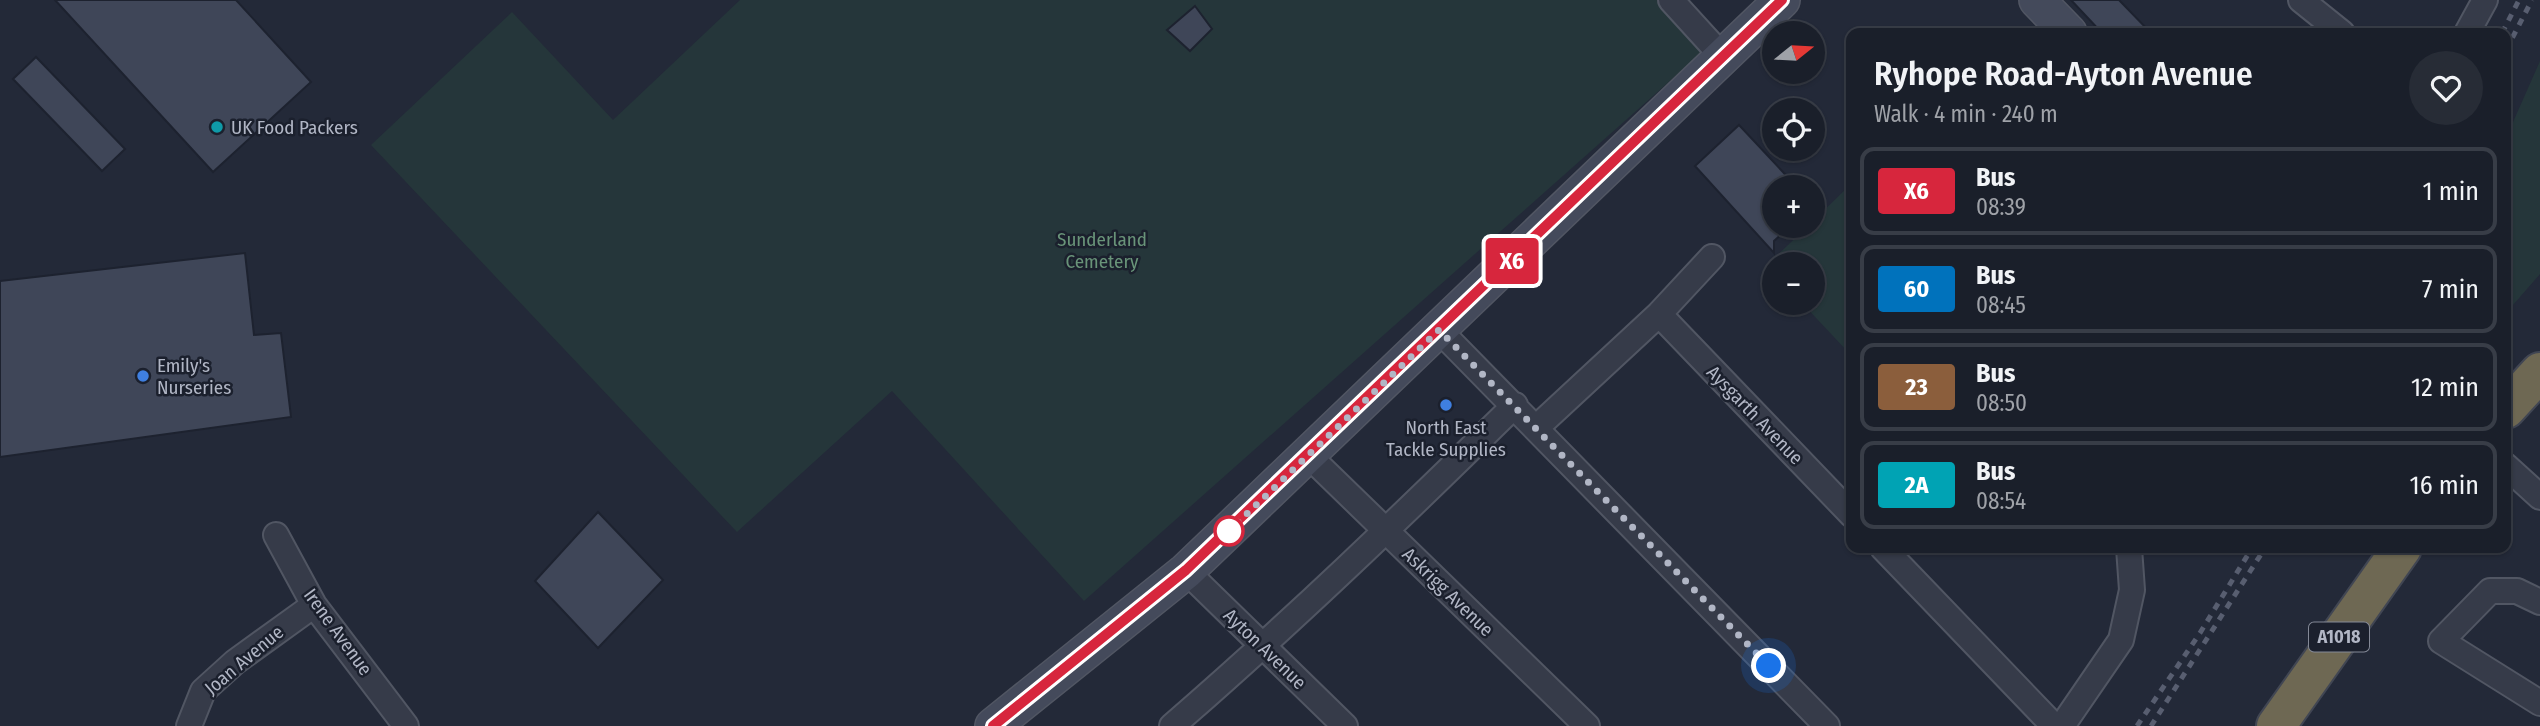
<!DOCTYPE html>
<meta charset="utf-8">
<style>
body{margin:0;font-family:"Fira Sans Condensed",sans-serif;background:#272c36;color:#f1f3f6;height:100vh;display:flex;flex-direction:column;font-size:26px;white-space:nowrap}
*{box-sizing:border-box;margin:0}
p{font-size:23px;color:#9fa2a8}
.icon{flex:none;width:38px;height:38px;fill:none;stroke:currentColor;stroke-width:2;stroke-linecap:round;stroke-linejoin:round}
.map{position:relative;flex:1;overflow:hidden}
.drawer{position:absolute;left:1846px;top:28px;width:665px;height:525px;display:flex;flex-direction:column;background:#1a1f2a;border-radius:14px;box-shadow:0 2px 5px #0004,0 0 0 2px #383d47}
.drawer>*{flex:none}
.badge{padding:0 14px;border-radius:5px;font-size:24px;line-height:46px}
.needle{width:46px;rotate:72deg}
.controls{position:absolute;left:1762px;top:21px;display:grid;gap:14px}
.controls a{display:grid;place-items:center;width:63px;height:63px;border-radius:50%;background:#1a1f2a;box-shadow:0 2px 5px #0004,0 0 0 2px #383d47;font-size:35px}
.you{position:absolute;width:35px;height:35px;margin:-18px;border:5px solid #fff;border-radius:50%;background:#1a73e8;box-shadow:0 0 0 10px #1a73e833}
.map>.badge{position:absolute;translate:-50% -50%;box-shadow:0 0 0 4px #fff}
.round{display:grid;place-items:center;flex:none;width:74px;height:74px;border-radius:37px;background:#272c36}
.summary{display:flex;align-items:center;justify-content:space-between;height:119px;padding:0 28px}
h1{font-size:33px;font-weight:600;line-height:52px}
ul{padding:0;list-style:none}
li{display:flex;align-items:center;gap:21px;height:88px;margin:0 14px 10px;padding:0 14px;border:4px solid #383d47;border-radius:14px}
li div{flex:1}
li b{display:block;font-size:26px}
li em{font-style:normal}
li .badge{min-width:77px;font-weight:700;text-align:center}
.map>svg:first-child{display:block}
</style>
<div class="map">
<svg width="2540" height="726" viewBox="0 0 2540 726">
<rect width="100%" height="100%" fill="#232938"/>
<!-- green -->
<path fill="#25363a" d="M740,0H1664L1707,48L1084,601L892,391L737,532L371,145L512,12L613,120Z
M2540,61V274L2506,313V138Z
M1848,187L1852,192V350L1848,352L1802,303H1813V264H1774V273L1767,265L1808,226H1813V221Z"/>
<!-- building -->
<path fill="#3f4658" stroke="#1d222f" stroke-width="2" d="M55,0H236L311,82L213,172Z
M2071,0H2119L2151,33H2102Z
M1195,6L1212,29L1190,51L1167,30Z
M36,57L125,149L102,171L13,79Z
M1739,125L1797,187H1774V226H1791L1774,241V253L1695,166Z
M245,253L254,335L281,333L291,417L0,457V281Z
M598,512L663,580L598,648L535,581Z"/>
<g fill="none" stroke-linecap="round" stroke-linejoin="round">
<defs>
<path id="street" d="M1671,0L1722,56
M2301,0L2342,33
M2467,33L2485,0
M1659,314L1852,515
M1439,330L1827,726
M1536,428L1659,314L1712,257
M1309,456L1587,726
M2506,466L2540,497
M276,535L314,605L406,726
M1883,548L2054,726
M1186,571L1345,726
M2540,602L2517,591H2490L2441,641L2540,703
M189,726L203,691L235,662L314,605
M1172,726C1291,623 1403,515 1515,405
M2062,726L2121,640L2132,590L2129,548"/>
<path id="secondary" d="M2037,0L2069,33
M993,726L1186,571L1782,0"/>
<path id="highway" d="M2506,409L2540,372
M2276,726L2402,548"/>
</defs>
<!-- street casing -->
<use href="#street" stroke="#515663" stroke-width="28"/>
<!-- secondary casing -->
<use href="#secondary" stroke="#515663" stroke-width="38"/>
<!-- highway casing -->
<use href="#highway" stroke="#414653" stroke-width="42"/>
<!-- street -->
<use href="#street" stroke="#363b49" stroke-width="24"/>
<!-- secondary -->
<use href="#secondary" stroke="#444a5b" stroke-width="35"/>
<!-- highway -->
<use href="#highway" stroke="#6e6853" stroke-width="38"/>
<!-- rail -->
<path stroke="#585e70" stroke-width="5" stroke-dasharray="7 7" stroke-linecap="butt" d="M2502,33L2519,0
M2506,50L2532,0
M2137,726L2200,633L2252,548
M2151,726L2265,548"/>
</g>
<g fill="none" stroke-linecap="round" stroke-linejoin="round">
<defs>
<path id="line" d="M993,726L1186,570L1782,0"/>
</defs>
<!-- line casing -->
<use href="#line" stroke="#fff" stroke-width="16"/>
<!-- line -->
<use href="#line" stroke="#d7263d" stroke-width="10"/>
<!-- walk -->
<path stroke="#b1b6c5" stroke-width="7" stroke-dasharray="0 12.6" d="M1229,531L1439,330L1769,666"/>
</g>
<!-- markers -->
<circle fill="#0f9aa8" stroke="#1b202d" stroke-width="2.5" cx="217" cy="127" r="7"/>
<g fill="#3f7fe0" stroke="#1b202d" stroke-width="2.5">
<circle cx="143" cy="376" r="7"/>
<circle cx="1446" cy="405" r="7"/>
</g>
<circle fill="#fff" stroke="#d7263d" stroke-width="3.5" cx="1229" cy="531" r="14"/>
<g text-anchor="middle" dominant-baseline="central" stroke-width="5" stroke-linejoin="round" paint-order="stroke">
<!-- shield labels -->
<rect fill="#1b202d" stroke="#848997" stroke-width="2" x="2309" y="622.5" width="60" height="29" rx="5"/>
<g font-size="18" font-weight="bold" fill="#b1b6c5">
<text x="2339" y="637">A1018</text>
</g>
<!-- poi labels -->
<g font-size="19" fill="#b1b6c5" stroke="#1b202d" text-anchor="start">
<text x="231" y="127">UK Food Packers</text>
<text x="157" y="365">Emily's<tspan x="157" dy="22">Nurseries</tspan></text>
<text x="1446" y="427" text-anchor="middle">North East<tspan x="1446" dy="22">Tackle Supplies</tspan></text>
</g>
<!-- park labels -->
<g font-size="19" fill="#699479" stroke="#1b202d">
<text x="1102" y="239">Sunderland<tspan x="1102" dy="22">Cemetery</tspan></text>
</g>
<!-- street labels -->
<g font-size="19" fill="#b1b6c5" stroke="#1b202d">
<text transform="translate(1755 415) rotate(46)">Aysgarth Avenue</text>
<text transform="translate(1448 592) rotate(44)">Askrigg Avenue</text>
<text transform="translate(338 632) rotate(54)">Irene Avenue</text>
<text transform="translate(1265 649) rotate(44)">Ayton Avenue</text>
<text transform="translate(244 660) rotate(-40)">Joan Avenue</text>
</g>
</g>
</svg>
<div class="controls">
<a><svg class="needle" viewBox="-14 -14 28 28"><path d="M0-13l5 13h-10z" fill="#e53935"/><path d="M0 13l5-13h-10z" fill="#9fa2a8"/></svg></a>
<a><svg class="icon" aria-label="locate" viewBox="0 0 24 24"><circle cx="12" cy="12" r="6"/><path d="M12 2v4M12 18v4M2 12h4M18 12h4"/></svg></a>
<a>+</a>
<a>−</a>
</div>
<div class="you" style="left:1769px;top:666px"></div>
<b class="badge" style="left:1512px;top:261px;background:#d7263d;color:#fff">X6</b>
<section class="drawer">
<div class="summary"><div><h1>Ryhope Road-Ayton Avenue</h1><p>Walk · 4 min · 240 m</p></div><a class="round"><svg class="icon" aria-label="heart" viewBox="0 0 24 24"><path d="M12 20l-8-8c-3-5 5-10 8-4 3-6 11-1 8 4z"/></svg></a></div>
<ul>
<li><span class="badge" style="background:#d7263d;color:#fff">X6</span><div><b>Bus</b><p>08:39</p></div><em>1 min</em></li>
<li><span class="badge" style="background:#0072bc;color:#fff">60</span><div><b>Bus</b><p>08:45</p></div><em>7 min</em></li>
<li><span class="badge" style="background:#8b5e3c;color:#fff">23</span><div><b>Bus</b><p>08:50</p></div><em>12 min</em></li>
<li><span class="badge" style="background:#00a3b4;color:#fff">2A</span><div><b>Bus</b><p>08:54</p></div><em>16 min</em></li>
</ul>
</section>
</div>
